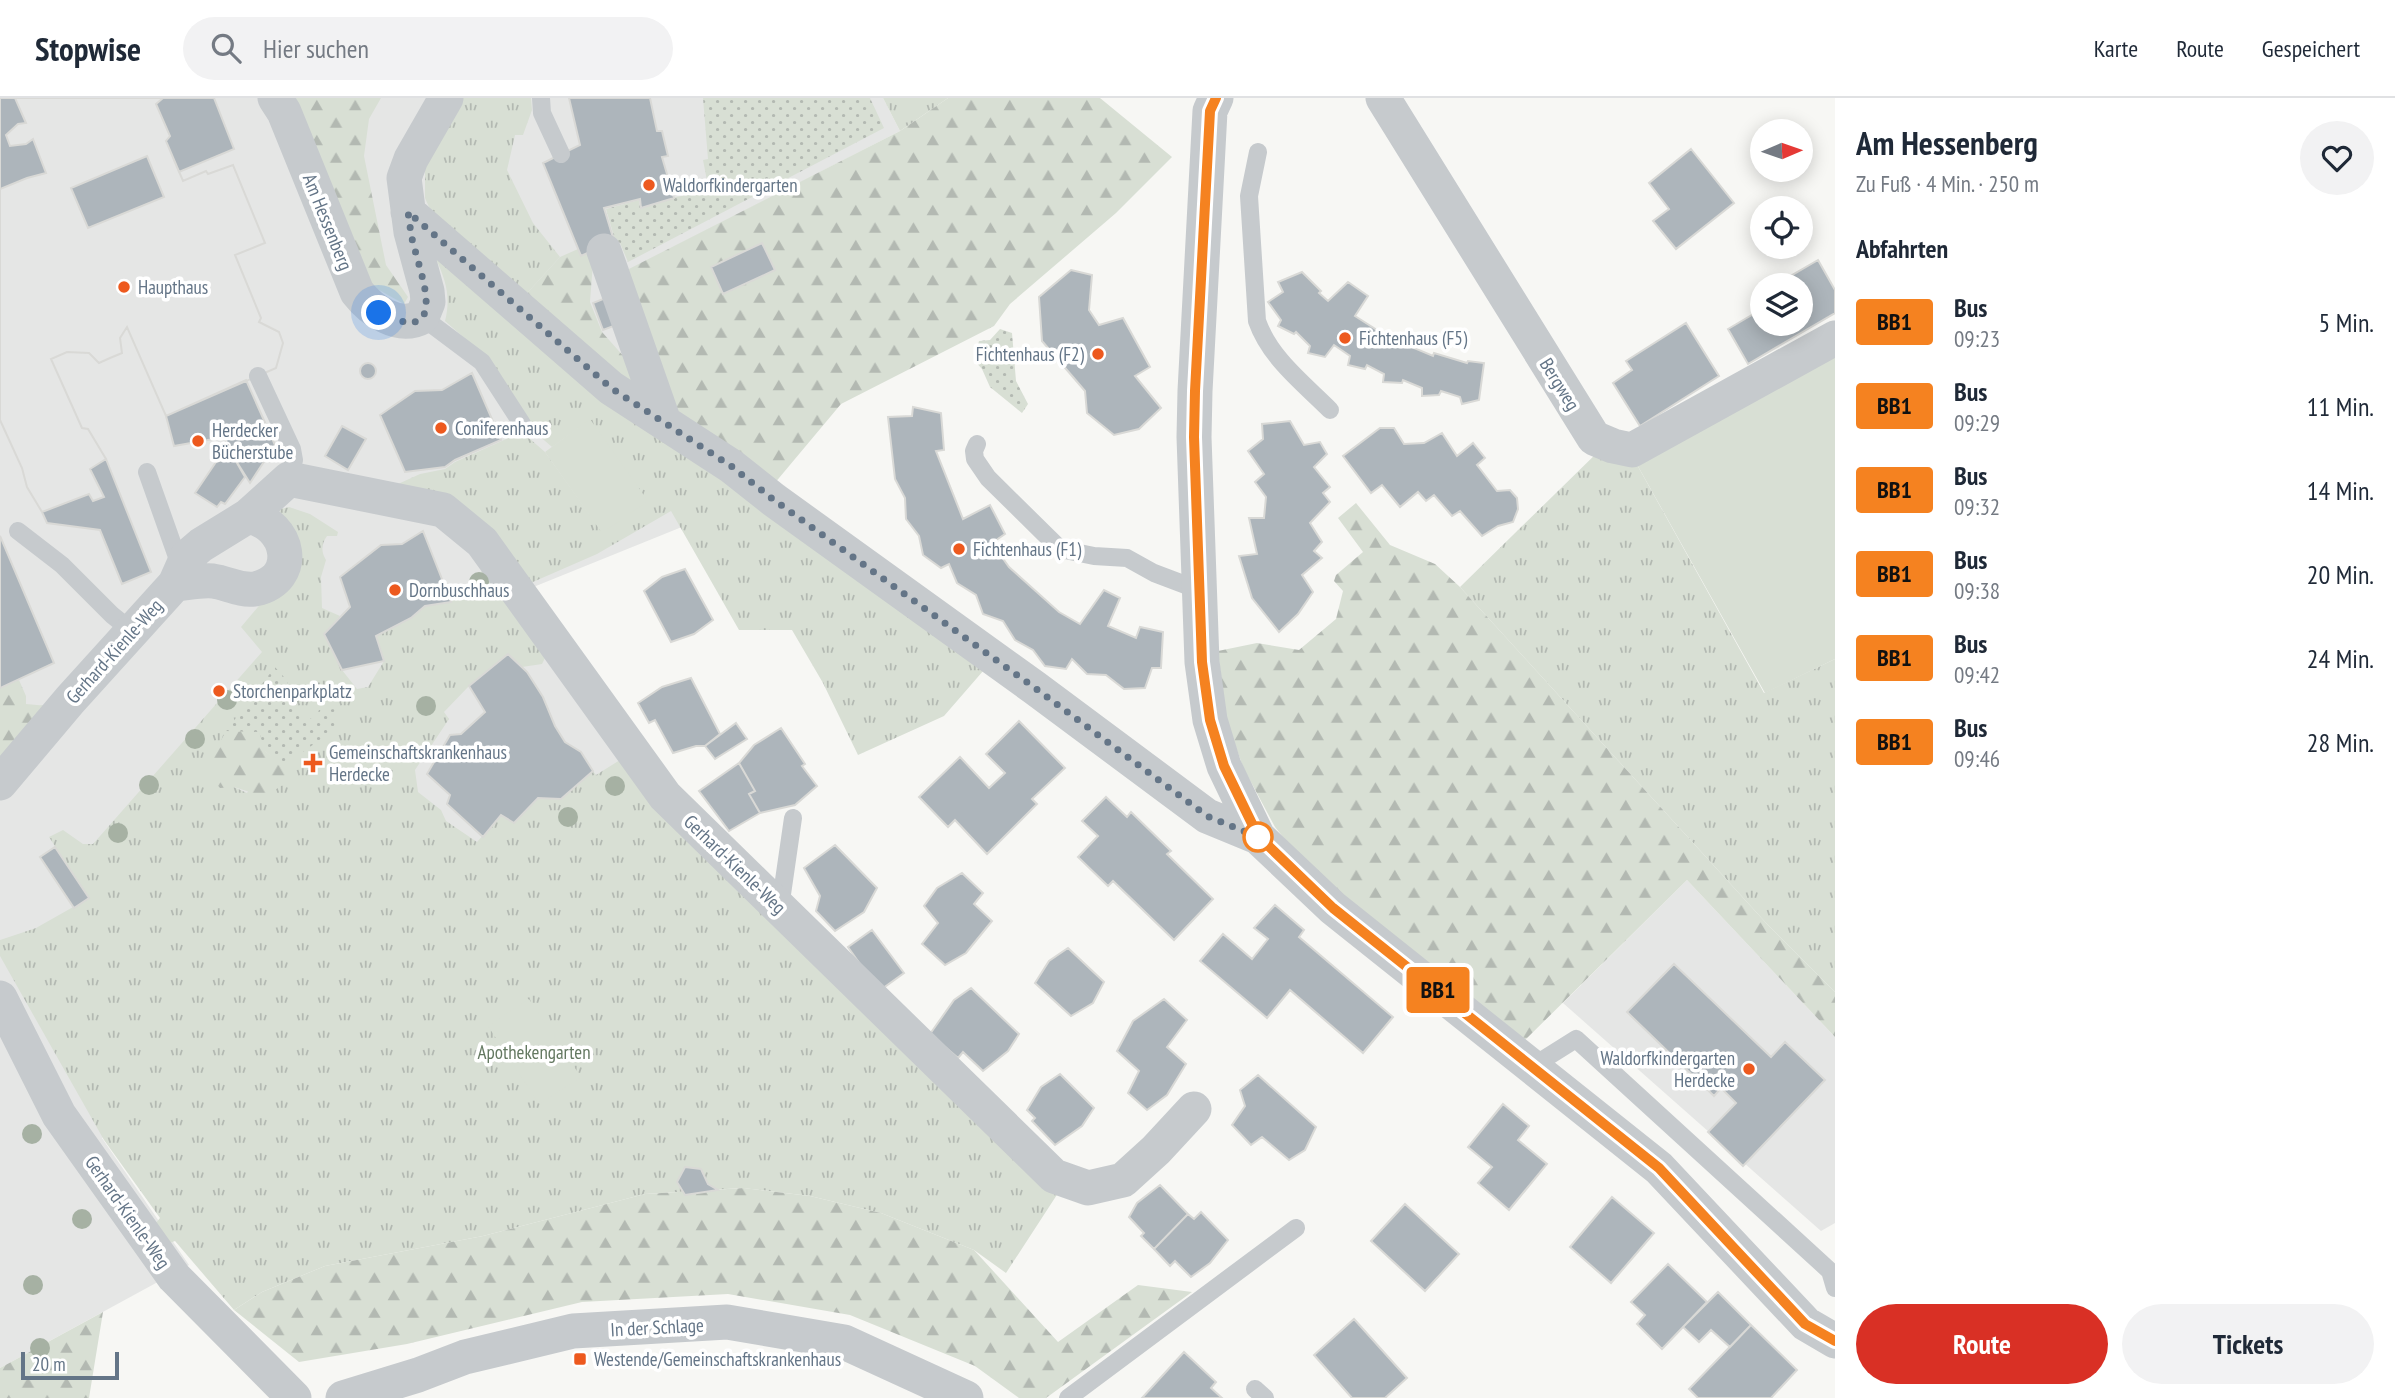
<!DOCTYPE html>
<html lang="de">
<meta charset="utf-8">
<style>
body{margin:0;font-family:"PT Sans Narrow",sans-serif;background:#f2f2f3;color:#1f2937;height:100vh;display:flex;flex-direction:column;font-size:26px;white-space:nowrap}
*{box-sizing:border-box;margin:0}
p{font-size:23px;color:#747a83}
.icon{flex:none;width:38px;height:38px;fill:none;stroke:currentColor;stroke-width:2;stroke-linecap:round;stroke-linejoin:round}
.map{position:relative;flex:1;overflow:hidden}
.panel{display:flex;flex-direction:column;background:#fff;width:560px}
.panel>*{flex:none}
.badge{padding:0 14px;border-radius:5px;font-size:24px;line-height:46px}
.needle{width:46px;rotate:88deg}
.controls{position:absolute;left:1750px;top:21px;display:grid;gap:14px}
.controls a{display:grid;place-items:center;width:63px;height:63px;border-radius:50%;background:#fff;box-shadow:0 4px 18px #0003;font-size:35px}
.scale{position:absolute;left:21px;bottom:18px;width:98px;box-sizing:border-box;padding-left:7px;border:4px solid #647587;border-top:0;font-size:19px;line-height:24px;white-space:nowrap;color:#647587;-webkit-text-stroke:5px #fff;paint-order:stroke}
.you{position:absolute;width:35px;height:35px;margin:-18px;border:5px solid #fff;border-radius:50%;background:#1a73e8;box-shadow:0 0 0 10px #1a73e833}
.map>.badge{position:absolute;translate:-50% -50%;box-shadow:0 0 0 4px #fff}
h2{padding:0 21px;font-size:26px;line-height:63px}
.round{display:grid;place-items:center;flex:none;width:74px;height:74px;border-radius:37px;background:#f2f2f3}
.head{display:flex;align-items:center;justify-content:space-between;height:119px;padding:0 21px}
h1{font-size:33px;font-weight:600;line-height:52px}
.action{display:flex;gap:14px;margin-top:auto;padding:14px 21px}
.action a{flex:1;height:80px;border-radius:42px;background:#d93025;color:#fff;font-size:28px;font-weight:600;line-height:80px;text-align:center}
.action a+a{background:#f2f2f3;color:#1f2937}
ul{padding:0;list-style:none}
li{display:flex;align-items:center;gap:21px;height:84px;padding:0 21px}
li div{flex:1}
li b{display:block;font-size:26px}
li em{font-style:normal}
li .badge{min-width:77px;font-weight:700;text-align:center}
header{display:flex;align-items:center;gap:42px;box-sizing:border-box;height:98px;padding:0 35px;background:#fff;border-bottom:2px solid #e0e1e3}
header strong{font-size:33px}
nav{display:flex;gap:38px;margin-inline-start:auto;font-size:24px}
.search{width:490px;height:63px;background:#f2f2f3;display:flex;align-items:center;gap:18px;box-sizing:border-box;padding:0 24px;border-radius:38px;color:#747a83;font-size:26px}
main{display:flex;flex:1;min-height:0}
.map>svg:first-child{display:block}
</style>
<header>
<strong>Stopwise</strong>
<div class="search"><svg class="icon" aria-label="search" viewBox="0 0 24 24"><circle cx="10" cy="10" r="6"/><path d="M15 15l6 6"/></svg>Hier suchen</div>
<nav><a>Karte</a><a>Route</a><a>Gespeichert</a></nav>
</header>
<main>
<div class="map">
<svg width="1835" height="1300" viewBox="0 0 1835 1300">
<defs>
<pattern id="grass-tufts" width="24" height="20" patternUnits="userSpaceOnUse" patternTransform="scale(1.75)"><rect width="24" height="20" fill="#d8dfd4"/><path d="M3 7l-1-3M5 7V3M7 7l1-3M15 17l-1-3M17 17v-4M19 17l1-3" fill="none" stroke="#b3b9b2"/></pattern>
<pattern id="forest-firs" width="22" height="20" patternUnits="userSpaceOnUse" patternTransform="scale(1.75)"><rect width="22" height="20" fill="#d8dfd4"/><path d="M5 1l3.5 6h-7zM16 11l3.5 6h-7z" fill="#b3b9b2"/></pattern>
<pattern id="park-dots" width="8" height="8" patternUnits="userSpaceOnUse" patternTransform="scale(1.75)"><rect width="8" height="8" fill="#d8dfd4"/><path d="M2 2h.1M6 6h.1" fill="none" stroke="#b3b9b2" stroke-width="1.8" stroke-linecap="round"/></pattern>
</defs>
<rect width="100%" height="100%" fill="#f7f7f4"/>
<!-- built -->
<path fill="#e5e6e5" d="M0,0H883L900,33L621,176L756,399L531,490L655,704L384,850L102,1040L189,1167L0,1270Z
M1687,782L1835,939V1125L1821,1133L1563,905Z"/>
<!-- grass -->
<path fill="url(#grass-tufts)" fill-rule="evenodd" d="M462,0H531L532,12L523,37H515L507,72L533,125L560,159L519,204L450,137L429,109L425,100V69Z
M883,0H948L900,33Z
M436,161L990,565L944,618L858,657L823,585L792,532H739L671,413L597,456L526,487L398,386L420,376L445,371L455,364L522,334L545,354L602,434L590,322L552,349L523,324L487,260L445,223C451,199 446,183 436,161Z
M1604,348L1635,363L1764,595L1835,561V894L1767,826L1460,489Z
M289,409L310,416L338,434L337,438H327C321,446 321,454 326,462L321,479L322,510L340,518L324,536L342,572L357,591L368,589L384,563L376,538L411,520L425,508L451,504L482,473L547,556L542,566L522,569L508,556L469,588L444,614L449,621L415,672L418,694L441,712L446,723L477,744L501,717L538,700L561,701L593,673L596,677L620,662L1062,1089L1006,1175L974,1152L881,1115L810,1098L743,1090L645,1096L483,1138L325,1168L262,1194L234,1212L175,1143L170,1145L155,1126L160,1120L104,1042L0,858V842L36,830L89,800L49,739L63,732L83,746H93L262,554L241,529L263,503L279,415L281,411ZM263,651L271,658L247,695L234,689Z"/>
<!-- forest -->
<path fill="url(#forest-firs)" d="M293,0H381L369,21L364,58L386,167L408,199L404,206L372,188Z
M948,0H1100L1172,59L1116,115L1010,206L994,228L841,306L774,386L669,314L621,175L900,33Z
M578,151L581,157L594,151L590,204L602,234L641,278V293L519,204L560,159Z
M1356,405L1390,447L1435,466L1460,489L1767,826L1835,894V939L1687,782L1520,947L1307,769L1275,729L1243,669L1226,621L1218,553L1257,545L1299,552L1336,521L1343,493L1334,483L1336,477L1363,454L1338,420Z
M19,582L26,598V606L48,608L0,661V590Z
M226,633L259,634L266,654L285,667V685L265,699L234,689L220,690L209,677L212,659Z
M744,1090L810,1098L881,1115L974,1152L1058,1244L1138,1187L1192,1194L1046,1300H1019L975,1268L850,1217L728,1196L582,1204L407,1246L299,1264L234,1212L262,1194L325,1168L483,1138L645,1096Z
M103,1214L89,1300H0V1270Z"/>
<!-- park -->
<path fill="url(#park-dots)" d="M703,0H870L884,30L628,164L620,145L615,142L606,111L639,102L640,111L676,99L709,93L703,62L708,61Z
M1000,231L1012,235L1016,283L1028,306L1022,315L990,289L982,271L974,262L979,243L990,242Z
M275,569C278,573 283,577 286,582C294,598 296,617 315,622L319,612L336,611V630L285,667L266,654L259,634L226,633Z"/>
<!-- garden -->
<path fill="#d8dfd4" d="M1835,253V561L1765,595L1635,363Z
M590,321L648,403L602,435L545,354Z
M529,901L581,979L539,1006L488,928Z"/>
<!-- building -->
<path fill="#adb5bb" stroke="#d9d9d6" stroke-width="2" fill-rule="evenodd" d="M0,0H163L156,6L170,38L166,43L183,83L206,73L208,76L233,67L265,145L235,157L261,220L259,224L279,234L283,245L276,270L166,318L127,229L120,240L122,255L110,260L99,265L89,255L67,254L51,261L82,330L88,331L106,361L90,371L104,399L93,403L89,396L42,414L27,389L22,370L0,322Z
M15,0H163L156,6L170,38L166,43L183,83L206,73L208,76L233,67L265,145L235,157L261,220L259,224L279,234L283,245L276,270L166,318L127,229L120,240L122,255L110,260L99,265L89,255L67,254L51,261L82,330L88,331L106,361L90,371L104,399L93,403L89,396L42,414L27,389L22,370L0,322V91L27,80L46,75L33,41L26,46L10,48L6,37L18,26L26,25ZM147,58L164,99L88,130L71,90Z
M163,0H214L234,51L179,74L166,43L170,38L156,6Z
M569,0H650L657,33H662L668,58L662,59L674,100L641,110L640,101L604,110L614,143L581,158L543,65L580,47Z
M1691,51L1734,105L1676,151L1653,123L1669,111L1649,85Z
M762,145L775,172L723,196L711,169Z
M1818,162L1835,192V215L1748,266L1728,231L1762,211V226H1801V187H1775Z
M1071,172L1092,177L1089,212L1099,227L1123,220L1150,269L1135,278L1161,310L1139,331L1114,337L1087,315L1085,293L1042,243L1039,199Z
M1302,174L1321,193L1319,195L1328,203L1348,184L1368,198L1355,218L1399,246L1400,244L1433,258L1434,255L1467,265L1468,263L1484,265L1479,302L1462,306L1460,299L1441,293L1439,297L1422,298V290L1403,282L1402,285L1383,284L1384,276L1367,267L1365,271L1348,267L1350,258L1334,247L1325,259L1308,255L1310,248L1296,234L1294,236L1278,228L1281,222L1268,204L1283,194L1278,184Z
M608,199L619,226L603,232L593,205Z
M1686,225L1719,278L1640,328L1613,285L1632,272L1626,263Z
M360 273a8 8 0 1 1 16 0a8 8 0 1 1-16 0Z
M472,275L501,342L455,362L445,369L405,374L380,317L415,293L442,292Z
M246,282L275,347L250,385L233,358L224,339L174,348L166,318Z
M913,309L941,315L944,352L936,353L963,421L990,407L1005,436L992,445L1009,469L1059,514L1080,526L1104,492L1120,500L1108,528L1136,540L1140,529L1163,534L1161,570H1152L1145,590L1124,591L1106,577L1087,576L1072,561L1066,571L1045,568L1033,552L1015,542L1003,523L983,516L976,497L957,485L949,466L941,470L923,457L919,438L906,421L905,400L895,381L888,319L912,318Z
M1290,323L1304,347L1320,344L1327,356L1314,369L1330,389L1323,395L1330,404L1310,425L1322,444L1314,453L1322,460L1302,477L1313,494L1298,516L1279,534L1252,500L1239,458L1257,456L1249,420H1264L1266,399L1255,384L1264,376L1248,353L1263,341L1262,326Z
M342,328L366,341L348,372L325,358Z
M1380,330H1394L1404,346L1424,345L1442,335L1457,358L1473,345L1485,360L1477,367L1497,393L1510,392L1517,400L1518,411L1513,424L1498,428L1482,438L1460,413L1452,418L1434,397L1426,403L1418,394L1400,409L1382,387L1371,395L1343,358Z
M233,358L245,379L225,406L221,404L217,409L195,395L216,364Z
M106,361L151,474L122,486L100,432L47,425L42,414L89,396L93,403L104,399L90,371Z
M423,433L451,504L425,508L411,520L376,538L384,563L342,572L324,536L350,509L340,479L381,447L402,446Z
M0,438L54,565L0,590Z
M685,471L713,522L694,536L671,544L644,493L662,479Z
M508,556L527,574L543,599L555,628L565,644L581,654L593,673L561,701L538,700L514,725L501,717L483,739L447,706L450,697L427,676L450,637L461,636L485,614L469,588Z
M691,580L720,636L705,648H696L673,655L655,622L649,625L638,605L662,589Z
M1019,623L1065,670L1032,701L1037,706L987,756L955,722L948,729L919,699L960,659L989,690L1005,675L986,656Z
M736,625L747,641L715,661L705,648Z
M781,630L805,666L802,668L817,688L795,707L760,715L749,696L755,693L739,665L754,647Z
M739,665L755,693L749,696L760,715L729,733L699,693Z
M1106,699L1127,719L1131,714L1171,753L1167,756L1213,801L1174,842L1113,783L1108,788L1078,759L1098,738L1082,723Z
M835,747L877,790L864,814L835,833L816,813L820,798L804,770Z
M55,749L89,800L74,810L40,759Z
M962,775L983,795L974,806L992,823L966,855L945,867L922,846L938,825L924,808L937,790Z
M1275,807L1304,832L1299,839L1393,919L1363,955L1290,892L1267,920L1200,863L1223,836L1252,861L1268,841L1254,830Z
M872,832L904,875L879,893L848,849Z
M1068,850L1104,884L1093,905L1071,918L1035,885L1049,863Z
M1674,866L1771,959L1785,944L1825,982L1743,1068L1708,1034L1736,1005L1721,990L1714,998L1627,914Z
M971,890L1019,936L1008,953L983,973L963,954L958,960L930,936L954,902Z
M1164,901L1187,922L1167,949L1186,966L1167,997L1147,1012L1128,995L1139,973L1117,953L1133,923Z
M1060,976L1094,1010L1082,1028L1055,1047L1032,1023L1035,1020L1027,1012L1041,989Z
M1258,977L1316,1029L1305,1052L1289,1062L1262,1039L1251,1047L1232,1027L1245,1008L1240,992Z
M1503,1006L1529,1028L1518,1042L1547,1066L1509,1112L1478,1085L1492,1069L1468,1049Z
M685,1069L701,1071L708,1086L718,1092L685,1097L677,1084Z
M1160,1087L1188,1116L1154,1151L1141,1138L1144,1135L1129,1119L1137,1105Z
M1612,1099L1654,1135L1611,1185L1570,1149Z
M1405,1106L1459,1156L1425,1193L1371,1143Z
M1201,1114L1228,1142L1210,1165L1191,1179L1175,1163L1170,1168L1154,1151L1188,1116L1194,1121Z
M1668,1166L1707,1204L1662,1251L1637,1226L1645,1217L1631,1204Z
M1718,1194L1751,1227L1730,1249L1711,1232L1699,1244L1683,1229Z
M1354,1221L1407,1280L1385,1300H1352L1314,1257Z
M1751,1227L1797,1272L1771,1300H1698L1689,1291Z
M1184,1254L1216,1284L1211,1290L1222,1300H1142Z"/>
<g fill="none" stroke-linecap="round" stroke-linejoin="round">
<!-- lane -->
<path stroke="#c6cacd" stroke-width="18" d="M541,0L542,15L561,56
M1258,54L1249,98L1257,223C1270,260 1303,285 1330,312
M422,219L482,264L522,326
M258,278L292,351L294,362L289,381
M977,346L974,353L975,361L988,380L1060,451L1094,458L1127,460L1154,475L1199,492
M147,374L181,470
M18,433L62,467L112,517L132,533
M780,810L793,720
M1533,968L1576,941L1830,1173L1835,1190
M1255,1291L1265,1300
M1068,1300L1296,1130"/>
<!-- street -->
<path stroke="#c6cacd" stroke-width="35" d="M275,0L284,14L357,194C371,212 398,232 422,219L428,204L427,193L411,134L404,80L411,61L446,0
M1216,0L1210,13L1195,293L1194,339L1202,564L1210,622L1224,668L1258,739L1333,810L1659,1070L1806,1226L1835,1243
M1383,0L1594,340L1613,348L1632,352L1835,240
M408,114L611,290L731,368L774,402L1035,590L1207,718L1258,739
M604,153L664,324
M289,381L443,412L482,444L665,698L1054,1078L1088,1090L1123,1082L1156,1052L1194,1011
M175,486L187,459L201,447L248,418L289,381
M0,685L70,602L175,486C187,485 200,482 213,483C227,485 240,493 255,491C301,481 290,426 248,418
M0,900L59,1017L174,1179L294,1300
M343,1300L418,1277L465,1259L573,1233L727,1224L844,1244L966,1300"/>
</g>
<!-- trees -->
<g fill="#a6b1a3">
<circle cx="479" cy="484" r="10"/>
<circle cx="227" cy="602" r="10"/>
<circle cx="426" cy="608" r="10"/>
<circle cx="195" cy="641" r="10"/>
<circle cx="149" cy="687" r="10"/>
<circle cx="615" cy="688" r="10"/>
<circle cx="568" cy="719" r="10"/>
<circle cx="118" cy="735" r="10"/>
<circle cx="32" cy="1036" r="10"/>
<circle cx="82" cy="1121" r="10"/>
<circle cx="33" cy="1187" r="10"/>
<circle cx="40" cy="1250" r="10"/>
</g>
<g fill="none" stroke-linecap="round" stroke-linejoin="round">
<defs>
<path id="line" d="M1216,0L1210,13L1195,293L1194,339L1202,564L1210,622L1224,668L1258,738L1333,810L1659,1070L1805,1226L1835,1243"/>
</defs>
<!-- line casing -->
<use href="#line" stroke="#fff" stroke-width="16"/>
<!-- line -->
<use href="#line" stroke="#f58220" stroke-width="10"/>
<!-- walk -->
<path stroke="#647587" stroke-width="7" stroke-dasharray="0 12.6" d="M379,215C446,247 425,189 415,152C411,140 410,127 408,114L611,290L731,368L774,402L1035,590L1207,718L1258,739"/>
</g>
<!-- markers -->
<g fill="#ed591e" stroke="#fff" stroke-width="2.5">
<circle cx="649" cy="87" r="7"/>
<circle cx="124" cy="189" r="7"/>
<circle cx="1345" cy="240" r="7"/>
<circle cx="1098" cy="256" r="7"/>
<circle cx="441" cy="330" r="7"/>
<circle cx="198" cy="343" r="7"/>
<circle cx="959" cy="451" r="7"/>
<circle cx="395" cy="492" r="7"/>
<circle cx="219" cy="593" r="7"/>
<path d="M309.5 654.5h7v7h7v7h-7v7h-7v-7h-7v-7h7z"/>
<circle cx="1749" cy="971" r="7"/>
<rect x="573" y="1254" width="14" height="14" rx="3.5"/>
</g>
<circle fill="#fff" stroke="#f58220" stroke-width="3.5" cx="1258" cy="739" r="14"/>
<g text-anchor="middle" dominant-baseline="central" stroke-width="7" stroke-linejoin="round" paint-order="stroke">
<!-- poi labels -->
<g font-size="19" fill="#647587" stroke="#fff" text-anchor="start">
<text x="663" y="87">Waldorfkindergarten</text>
<text x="138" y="189">Haupthaus</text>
<text x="1359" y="240">Fichtenhaus (F5)</text>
<text x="1084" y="256" text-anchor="end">Fichtenhaus (F2)</text>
<text x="455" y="330">Coniferenhaus</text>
<text x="212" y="332">Herdecker<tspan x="212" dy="22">Bücherstube</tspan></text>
<text x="973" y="451">Fichtenhaus (F1)</text>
<text x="409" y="492">Dornbuschhaus</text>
<text x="233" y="593">Storchenparkplatz</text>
<text x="329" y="654">Gemeinschaftskrankenhaus<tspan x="329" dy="22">Herdecke</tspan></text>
<text x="1735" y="960" text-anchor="end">Waldorfkindergarten<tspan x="1735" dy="22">Herdecke</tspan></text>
<text x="594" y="1261">Westende/Gemeinschaftskrankenhaus</text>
</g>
<!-- street labels -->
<g font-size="19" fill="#647587" stroke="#fff">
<text transform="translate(328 124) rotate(68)">Am Hessenberg</text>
<text transform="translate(1560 286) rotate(58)">Bergweg</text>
<text transform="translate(114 553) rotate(-48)">Gerhard-Kienle-Weg</text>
<text transform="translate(735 766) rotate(44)">Gerhard-Kienle-Weg</text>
<text transform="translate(128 1114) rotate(55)">Gerhard-Kienle-Weg</text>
<text transform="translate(657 1229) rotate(-3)">In der Schlage</text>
</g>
<!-- park labels -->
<g font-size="19" fill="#637860" stroke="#fff">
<text x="534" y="954">Apothekengarten</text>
</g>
</g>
</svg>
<div class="controls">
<a><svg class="needle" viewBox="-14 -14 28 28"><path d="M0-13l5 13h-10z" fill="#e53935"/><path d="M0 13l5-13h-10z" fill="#747a83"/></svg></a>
<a><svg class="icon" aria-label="locate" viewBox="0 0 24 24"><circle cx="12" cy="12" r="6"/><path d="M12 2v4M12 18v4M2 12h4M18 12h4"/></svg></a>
<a><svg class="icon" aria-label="layers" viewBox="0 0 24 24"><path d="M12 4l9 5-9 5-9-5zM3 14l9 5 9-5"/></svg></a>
</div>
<div class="scale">20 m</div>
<div class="you" style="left:379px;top:215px"></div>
<b class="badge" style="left:1438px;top:892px;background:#f58220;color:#111">BB1</b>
</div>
<section class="panel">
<div class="head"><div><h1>Am Hessenberg</h1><p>Zu Fuß · 4 Min. · 250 m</p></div><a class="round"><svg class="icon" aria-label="heart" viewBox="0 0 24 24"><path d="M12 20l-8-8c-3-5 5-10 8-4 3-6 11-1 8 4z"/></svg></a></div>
<h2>Abfahrten</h2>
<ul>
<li><span class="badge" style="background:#f58220;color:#111">BB1</span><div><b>Bus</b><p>09:23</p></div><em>5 Min.</em></li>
<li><span class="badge" style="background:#f58220;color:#111">BB1</span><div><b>Bus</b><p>09:29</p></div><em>11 Min.</em></li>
<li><span class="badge" style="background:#f58220;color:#111">BB1</span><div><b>Bus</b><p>09:32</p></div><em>14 Min.</em></li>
<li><span class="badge" style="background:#f58220;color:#111">BB1</span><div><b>Bus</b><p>09:38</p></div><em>20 Min.</em></li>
<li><span class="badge" style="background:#f58220;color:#111">BB1</span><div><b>Bus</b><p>09:42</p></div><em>24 Min.</em></li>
<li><span class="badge" style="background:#f58220;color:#111">BB1</span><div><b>Bus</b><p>09:46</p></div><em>28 Min.</em></li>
</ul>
<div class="action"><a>Route</a><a>Tickets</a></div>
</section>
</main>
